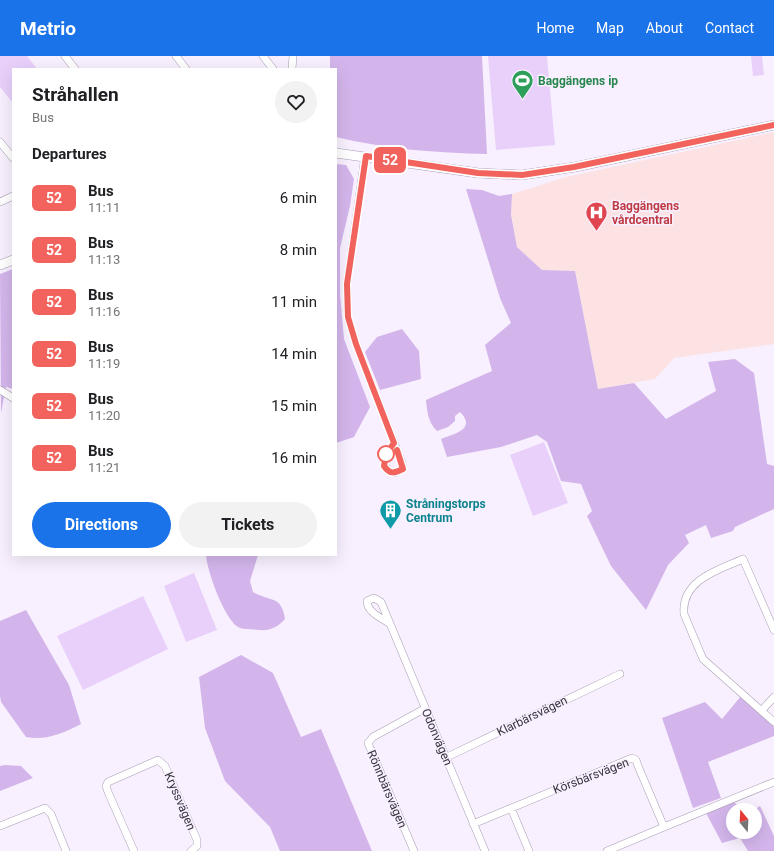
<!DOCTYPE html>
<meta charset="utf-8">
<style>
body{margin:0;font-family:Roboto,sans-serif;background:#f2f2f2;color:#202124;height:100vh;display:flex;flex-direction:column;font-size:15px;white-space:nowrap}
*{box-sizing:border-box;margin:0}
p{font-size:13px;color:#757577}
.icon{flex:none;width:22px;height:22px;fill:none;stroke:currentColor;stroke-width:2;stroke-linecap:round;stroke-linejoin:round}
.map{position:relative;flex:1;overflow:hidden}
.drawer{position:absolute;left:12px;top:12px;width:325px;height:488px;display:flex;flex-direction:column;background:#fff;border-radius:0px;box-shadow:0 4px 16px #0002}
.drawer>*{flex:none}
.badge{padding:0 8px;border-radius:6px;font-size:14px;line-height:26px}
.needle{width:26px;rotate:342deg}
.controls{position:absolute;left:726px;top:747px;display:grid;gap:8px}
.controls a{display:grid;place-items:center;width:36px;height:36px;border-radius:50%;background:#fff;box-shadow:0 4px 16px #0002;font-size:20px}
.map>.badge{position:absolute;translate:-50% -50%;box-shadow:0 0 0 2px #fff}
h2{padding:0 20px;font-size:15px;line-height:36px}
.round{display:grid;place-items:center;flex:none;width:42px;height:42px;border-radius:21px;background:#f2f2f2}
.headline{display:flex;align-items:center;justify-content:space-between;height:68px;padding:0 20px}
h1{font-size:19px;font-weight:700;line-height:30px}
.cta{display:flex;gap:8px;margin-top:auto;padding:8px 20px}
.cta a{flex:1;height:46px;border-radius:24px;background:#1a73e8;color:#fff;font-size:16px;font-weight:700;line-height:46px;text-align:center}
.cta a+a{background:#f2f2f2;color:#202124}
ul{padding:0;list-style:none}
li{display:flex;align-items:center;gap:12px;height:52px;padding:0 20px}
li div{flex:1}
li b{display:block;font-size:15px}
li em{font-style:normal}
li .badge{min-width:44px;font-weight:700;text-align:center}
header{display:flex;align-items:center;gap:24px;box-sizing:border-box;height:56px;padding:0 20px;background:#1a73e8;color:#fff}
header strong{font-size:19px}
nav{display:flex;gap:22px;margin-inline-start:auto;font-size:14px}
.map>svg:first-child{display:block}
</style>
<header>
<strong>Metrio</strong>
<nav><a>Home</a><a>Map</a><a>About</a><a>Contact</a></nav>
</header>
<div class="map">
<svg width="774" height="795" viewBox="0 0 774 795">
<rect width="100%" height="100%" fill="#f8f0fe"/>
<!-- commercial -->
<path fill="#fde2e3" d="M774,76V288L674,302L655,323L598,333L575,215L542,214L517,191L511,159L512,138L566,121Z"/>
<!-- green -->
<path fill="#e8d0fb" d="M0,0H27L37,13H13V47L0,31Z
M488,0H547L555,89L496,94Z
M751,0H762L764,19L753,20Z
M544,386L568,447L533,460L510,399Z
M194,517L217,574L186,586L164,530Z
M143,540L168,593L83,634L57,580Z"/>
<!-- forest -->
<path fill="#d3b5eb" d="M330,0H482L487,98C436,97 386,93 336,81V13H330Z
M336,108L346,109L354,123L350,150L340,192V238L344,283L370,351L354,381L336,387Z
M466,133L482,134L499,140L512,138L511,159L517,191L542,214L575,215L598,333L634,327L666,363L716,335L708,306L735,303L754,317L767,408L774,410V453L735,471L733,475L711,482L706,469L685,479L689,487L668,509L646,554L611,510L587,460L592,455L581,428L561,425L547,386L537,379L501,391L447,401L441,383C454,378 477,373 460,356L455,360V365L448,371L437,375C428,367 427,355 426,344L492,315L485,289L511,267L500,242Z
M13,213V333L6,331L1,357L0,218Z
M402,273L419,295L421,323L380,334L365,296L377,281Z
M206,499H258L250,525L253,536C269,546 282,539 285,563C278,571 270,575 259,574C253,573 243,574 238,571C224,562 207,515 206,499Z
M26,554L69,629L81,668C64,677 45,685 26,681L1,646L0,640V565Z
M241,599L273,617L301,681L321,673L372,795H280L270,771L225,725L205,672L199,621Z
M741,640L774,671V680L708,706L721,742L693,752L662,662L705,646L722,663Z
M5,709L21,710L33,722L0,735V710Z
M734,746L743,754H733V776H755L754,754L760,750L774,780V795H748L740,782L722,787L706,757Z"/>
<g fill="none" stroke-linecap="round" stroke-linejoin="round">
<defs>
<path id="minor" d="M65,0L75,13
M176,0L186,13
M263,0L273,13
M292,13L293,0
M0,86L13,102
M365,100L347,228L348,261L356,288L402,407L403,413L395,417L388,415L384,407L388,394L394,387
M0,146L13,140
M0,334L13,342
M389,567C381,562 367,556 367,545L374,542L381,546L485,795
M774,574L743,503C718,514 681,524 684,558L703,603L774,666
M762,654L774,641
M445,702L620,618
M511,752L529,795
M473,768L632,702L636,704L638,710L664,771L607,795
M0,770L45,752L51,758L66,795
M664,771L774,726
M134,795L108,736L106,730L108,726L158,704L165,710L197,784V790L191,795
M414,795L368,687L373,681L424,653"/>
<path id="tertiary" d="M336,97L478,117L522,119L575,111L774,69
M0,209L13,204"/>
</defs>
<!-- minor casing -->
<use href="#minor" stroke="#a89cb2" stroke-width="8"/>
<!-- tertiary casing -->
<use href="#tertiary" stroke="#a89cb2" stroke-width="10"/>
<!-- minor -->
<use href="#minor" stroke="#fff" stroke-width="7"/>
<!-- tertiary -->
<use href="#tertiary" stroke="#fff" stroke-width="9"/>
</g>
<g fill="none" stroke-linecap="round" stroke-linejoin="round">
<defs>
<path id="line" d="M397,394L403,413C395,417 390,419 384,410L386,398L394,387L356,288L348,261L347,228L366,100L478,117L522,119L574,111L774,69"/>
</defs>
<!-- line casing -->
<use href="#line" stroke="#fff" stroke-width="9"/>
<!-- line -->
<use href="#line" stroke="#f1635c" stroke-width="6"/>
</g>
<!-- icons -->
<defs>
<symbol id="stadium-pin" viewBox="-11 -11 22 30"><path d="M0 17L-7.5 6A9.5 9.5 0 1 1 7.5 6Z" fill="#2e9e5b" stroke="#f8f0fe"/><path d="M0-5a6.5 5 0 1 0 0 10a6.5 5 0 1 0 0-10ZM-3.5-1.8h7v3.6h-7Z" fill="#fff"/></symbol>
<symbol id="hospital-pin" viewBox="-11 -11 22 30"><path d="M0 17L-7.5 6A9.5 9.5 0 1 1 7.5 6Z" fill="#e0444e" stroke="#f8f0fe"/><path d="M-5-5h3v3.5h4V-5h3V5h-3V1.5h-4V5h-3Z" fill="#fff"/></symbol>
<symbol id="building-pin" viewBox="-11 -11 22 30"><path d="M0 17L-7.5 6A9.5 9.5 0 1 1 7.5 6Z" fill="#0f9aa8" stroke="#f8f0fe"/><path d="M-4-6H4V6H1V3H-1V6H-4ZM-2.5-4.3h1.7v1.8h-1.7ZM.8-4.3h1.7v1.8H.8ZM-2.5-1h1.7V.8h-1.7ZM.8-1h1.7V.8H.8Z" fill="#fff"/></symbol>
</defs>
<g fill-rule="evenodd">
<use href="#stadium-pin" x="510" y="12" width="25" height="34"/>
<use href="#hospital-pin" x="584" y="144" width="25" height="34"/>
<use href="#building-pin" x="378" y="442" width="25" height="34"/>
</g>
<!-- markers -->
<circle fill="#fff" stroke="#f1635c" stroke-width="2" cx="386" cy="398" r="8"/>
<g text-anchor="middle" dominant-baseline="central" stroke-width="3" stroke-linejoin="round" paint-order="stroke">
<!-- leisure labels -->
<g font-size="12" font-weight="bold" fill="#27864d" stroke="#f8f0fe" text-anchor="start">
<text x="538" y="25">Baggängens ip</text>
</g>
<!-- health labels -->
<g font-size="12" font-weight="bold" fill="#be3a42" stroke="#f8f0fe" text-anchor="start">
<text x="612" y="150">Baggängens<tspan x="612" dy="14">vårdcentral</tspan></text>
</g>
<!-- culture labels -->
<g font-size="12" font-weight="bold" fill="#0d838f" stroke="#f8f0fe" text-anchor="start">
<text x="406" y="448">Stråningstorps<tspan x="406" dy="14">Centrum</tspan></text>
</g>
<!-- street labels -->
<g font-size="12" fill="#37323b" stroke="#f8f0fe">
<text transform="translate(532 660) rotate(-26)">Klarbärsvägen</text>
<text transform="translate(437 681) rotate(67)">Odonvägen</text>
<text transform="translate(591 720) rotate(-21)">Körsbärsvägen</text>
<text transform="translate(387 733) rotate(67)">Rönnbärsvägen</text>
<text transform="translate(180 745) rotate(67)">Kryssvägen</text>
</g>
</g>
</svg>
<div class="controls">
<a><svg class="needle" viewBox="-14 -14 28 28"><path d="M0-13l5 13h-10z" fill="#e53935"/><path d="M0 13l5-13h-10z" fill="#757577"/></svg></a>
</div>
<b class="badge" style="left:390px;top:104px;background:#f1635c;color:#fff">52</b>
<section class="drawer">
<div class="headline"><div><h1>Stråhallen</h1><p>Bus</p></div><a class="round"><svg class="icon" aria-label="heart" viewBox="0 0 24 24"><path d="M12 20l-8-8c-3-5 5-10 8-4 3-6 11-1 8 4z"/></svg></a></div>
<h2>Departures</h2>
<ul>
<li><span class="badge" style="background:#f1635c;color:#fff">52</span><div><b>Bus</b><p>11:11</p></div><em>6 min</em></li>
<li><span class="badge" style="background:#f1635c;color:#fff">52</span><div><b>Bus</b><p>11:13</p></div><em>8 min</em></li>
<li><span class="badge" style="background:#f1635c;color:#fff">52</span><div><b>Bus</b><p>11:16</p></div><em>11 min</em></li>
<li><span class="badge" style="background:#f1635c;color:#fff">52</span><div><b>Bus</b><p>11:19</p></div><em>14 min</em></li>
<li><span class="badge" style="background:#f1635c;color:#fff">52</span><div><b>Bus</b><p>11:20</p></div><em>15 min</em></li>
<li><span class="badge" style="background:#f1635c;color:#fff">52</span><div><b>Bus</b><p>11:21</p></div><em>16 min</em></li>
</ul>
<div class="cta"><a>Directions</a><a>Tickets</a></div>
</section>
</div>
